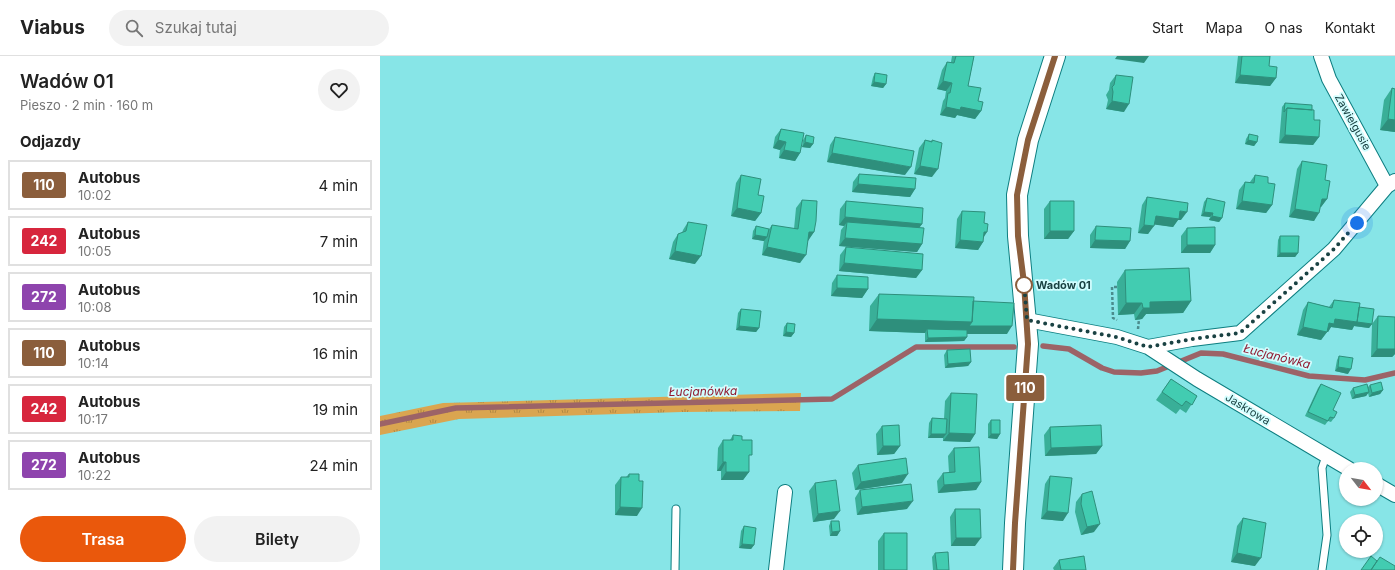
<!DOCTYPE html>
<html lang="pl">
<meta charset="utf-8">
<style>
body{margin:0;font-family:Inter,sans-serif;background:#f2f2f2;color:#222;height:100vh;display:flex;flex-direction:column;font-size:15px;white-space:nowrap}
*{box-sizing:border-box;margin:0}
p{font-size:13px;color:#767676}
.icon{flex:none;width:22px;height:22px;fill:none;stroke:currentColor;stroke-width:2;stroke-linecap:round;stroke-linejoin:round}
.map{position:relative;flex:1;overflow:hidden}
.side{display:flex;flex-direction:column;background:#fff;width:380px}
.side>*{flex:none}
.badge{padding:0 8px;border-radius:3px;font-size:14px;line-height:26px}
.needle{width:26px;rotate:121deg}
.controls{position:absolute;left:959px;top:406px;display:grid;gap:8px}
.controls a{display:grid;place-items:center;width:44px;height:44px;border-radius:50%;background:#fff;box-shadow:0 1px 3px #0004;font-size:20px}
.you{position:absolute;width:20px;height:20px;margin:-10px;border:3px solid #fff;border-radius:50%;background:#1a73e8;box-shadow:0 0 0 6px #1a73e833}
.map>.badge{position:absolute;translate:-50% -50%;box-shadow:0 0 0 2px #fff}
h2{padding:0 20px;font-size:15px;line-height:36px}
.round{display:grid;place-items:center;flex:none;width:42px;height:42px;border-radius:21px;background:#f2f2f2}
.head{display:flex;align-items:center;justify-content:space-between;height:68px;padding:0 20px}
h1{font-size:19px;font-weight:600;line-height:30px}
.primary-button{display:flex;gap:8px;margin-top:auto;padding:8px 20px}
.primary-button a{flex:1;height:46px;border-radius:24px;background:#ea580c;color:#fff;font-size:16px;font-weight:600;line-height:46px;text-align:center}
.primary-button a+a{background:#f2f2f2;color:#222}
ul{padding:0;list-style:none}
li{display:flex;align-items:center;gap:12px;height:50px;margin:0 8px 6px;padding:0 12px;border:2px solid #e0e0e0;border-radius:0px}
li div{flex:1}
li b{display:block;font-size:15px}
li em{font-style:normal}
li .badge{min-width:44px;font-weight:700;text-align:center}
header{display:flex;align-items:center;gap:24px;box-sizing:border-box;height:56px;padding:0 20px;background:#fff;border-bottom:1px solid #e0e0e0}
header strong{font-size:19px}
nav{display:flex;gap:22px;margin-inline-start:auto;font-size:14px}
.search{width:280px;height:36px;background:#f2f2f2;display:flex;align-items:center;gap:10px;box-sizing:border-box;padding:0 14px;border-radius:22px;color:#767676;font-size:15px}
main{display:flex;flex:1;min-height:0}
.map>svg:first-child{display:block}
</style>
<header>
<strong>Viabus</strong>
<div class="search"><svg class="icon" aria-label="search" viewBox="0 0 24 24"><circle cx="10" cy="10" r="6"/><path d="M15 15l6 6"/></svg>Szukaj tutaj</div>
<nav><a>Start</a><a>Mapa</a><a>O nas</a><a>Kontakt</a></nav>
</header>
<main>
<section class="side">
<div class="head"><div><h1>Wadów 01</h1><p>Pieszo · 2 min · 160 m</p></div><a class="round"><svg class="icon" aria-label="heart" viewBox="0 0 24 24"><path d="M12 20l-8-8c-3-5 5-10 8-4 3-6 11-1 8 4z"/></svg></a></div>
<h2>Odjazdy</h2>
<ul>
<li><span class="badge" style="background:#8b5e3c;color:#fff">110</span><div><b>Autobus</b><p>10:02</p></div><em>4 min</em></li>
<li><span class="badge" style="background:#d7263d;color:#fff">242</span><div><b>Autobus</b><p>10:05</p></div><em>7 min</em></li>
<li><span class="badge" style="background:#8e44ad;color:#fff">272</span><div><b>Autobus</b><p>10:08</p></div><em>10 min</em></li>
<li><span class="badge" style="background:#8b5e3c;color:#fff">110</span><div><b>Autobus</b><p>10:14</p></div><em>16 min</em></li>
<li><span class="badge" style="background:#d7263d;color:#fff">242</span><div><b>Autobus</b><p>10:17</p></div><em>19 min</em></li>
<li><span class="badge" style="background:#8e44ad;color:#fff">272</span><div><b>Autobus</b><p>10:22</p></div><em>24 min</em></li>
</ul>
<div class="primary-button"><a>Trasa</a><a>Bilety</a></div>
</section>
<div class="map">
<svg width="1015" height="514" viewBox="0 0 1015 514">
<defs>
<pattern id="grass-tufts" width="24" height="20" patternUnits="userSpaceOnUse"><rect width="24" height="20" fill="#daa550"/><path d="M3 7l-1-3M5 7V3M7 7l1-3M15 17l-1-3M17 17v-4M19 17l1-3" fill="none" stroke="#b08844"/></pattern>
</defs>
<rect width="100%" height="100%" fill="#87e5e7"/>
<!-- grass -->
<path fill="url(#grass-tufts)" d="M421,337L420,355L302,356L79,363L0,379V360L63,347Z"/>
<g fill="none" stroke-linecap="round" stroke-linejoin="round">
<!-- stream -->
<path stroke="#9c6367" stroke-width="5.5" d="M663,290L689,293L722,312L734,316L761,317L777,315L821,297L843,298L929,320L985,324L1015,317
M0,368L76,352L452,343L536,291H634"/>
<defs>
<path id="lane" d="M295,514L296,453
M942,514L947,479L942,412L946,400"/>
<path id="street" d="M941,0L949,23L1007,130
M647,264L737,281L768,291L812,283L860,277L954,193L1007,130L1015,125
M768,291L817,323L969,413
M996,428L1015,439
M396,514L405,436"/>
<path id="secondary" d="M633,514L635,467L648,288L638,180L637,139L648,84L675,0"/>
</defs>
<!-- lane casing -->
<use href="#lane" stroke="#0d7e80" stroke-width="9"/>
<!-- street casing -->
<use href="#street" stroke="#0d7e80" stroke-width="16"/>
<!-- secondary casing -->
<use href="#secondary" stroke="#0d7e80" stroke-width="22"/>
<!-- path -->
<path stroke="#4b8c8d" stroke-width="2.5" stroke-dasharray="3 2" stroke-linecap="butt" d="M737,231H732L733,262L737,264
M758,273L759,263"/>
<!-- lane -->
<use href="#lane" stroke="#fff" stroke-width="7"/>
<!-- street -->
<use href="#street" stroke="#fff" stroke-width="14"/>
<!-- secondary -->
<use href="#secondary" stroke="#fff" stroke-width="20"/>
</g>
<!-- wall -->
<path fill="#39af98" d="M572,0H594L588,30L598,45L601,55L595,63L577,59L575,62L560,59L563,45L565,42L566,35L557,33L562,14L567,6H571Z
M858,0H890L889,10L896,22L890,30L855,27Z
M495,17L506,28L503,32L491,30L493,21Z
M736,19L744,56L726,53L728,44L726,39L729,34L730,27Z
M1012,32L1015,33V76L1000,74L1004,44Z
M905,47L932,54L934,64L939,81L933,89L899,87L902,51Z
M401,73L420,97L415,105L399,102L400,94L393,92L395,81Z
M869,78L877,86L874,90L865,88L866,83Z
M426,79L433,88L430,92L422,91L423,84Z
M455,81L525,119L447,106L450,89Z
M545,84L552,85V84V121L534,118L539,92Z
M922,105L945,124L947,143L941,151H940L934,165L909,161L917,113Z
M479,118L535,133L530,141L472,136L473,126Z
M361,119L378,139L381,157L375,165L351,160L356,127Z
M875,119L888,127L892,149L886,157L856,153L859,134L865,126H870Z
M767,141L801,164H798L793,171L774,168L768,178L758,177L762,149Z
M827,142L842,162L839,166L829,164L830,161L821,160L824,146Z
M422,144L434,176L428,184L420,207L382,199L384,184V185L372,183L373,175L376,170L389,173L392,169L414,173L416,152Z
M466,145L542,168L539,172L542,188L537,196L459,190L461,174L464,170L459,169L460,153Z
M670,145L694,175L688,183H664V153Z
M582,155L603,182V186L598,194L575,192L577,163Z
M308,166L315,208L289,203L293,186L298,178L302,177L303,174Z
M716,170L750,185L745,193L710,192V179Z
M807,172L835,189L830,197H801V180Z
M900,180L918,197L915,201H897L898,184Z
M466,191L542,214L536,222L459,215L460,199Z
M745,214L811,245L803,257L766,258L762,263L755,264L754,258L738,259L737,226Z
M457,219L488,233L482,242L451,240L452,227Z
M499,238L593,245L627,278H587V281L584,285L545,286V277L489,275L490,250Z
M954,244L979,251L992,268L998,260L1015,261V298L1012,301H991L992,268L989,272L974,270L972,274L951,271L948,276H947L941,284L917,279L923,254L928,246L949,251Z
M361,253L379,272L376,276L356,274L358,257Z
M407,267L414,277L411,281L403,280L404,271Z
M567,294L591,306L588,310L565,312L564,299Z
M959,300L968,318L955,315L957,304Z
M791,323L817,340L806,357L800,353L796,358L776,344Z
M941,328L953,354L954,362L951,366L948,365L945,369L925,360L938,332Z
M990,329L1003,334L1000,338L989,341L988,337L986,340L972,343L970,336L973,332L988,331Z
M571,337L595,378L590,386L563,385V382H548L549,367L552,362L564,363L565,345Z
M611,364L620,378L617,383L608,382V368Z
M502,370L520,390L514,398L497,399L496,378Z
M670,371L722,390L716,398L665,400L664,379Z
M353,379L369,403V416L363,424H341V415H337L338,392L343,384H350Z
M574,392L601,426L596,434L558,437L557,425L563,417H569L568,400Z
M478,409L522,427L475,434L472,417Z
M249,418L259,425L257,460L235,459V429L241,421H246Z
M670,420L683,465L661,463L665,428Z
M435,427L454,463L433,466L429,435Z
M480,434L527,453L477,459L475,442Z
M702,438L714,476L701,479L695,456L696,446Z
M575,453L595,490H571L570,461Z
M863,462L875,510L851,506L857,470Z
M451,465L460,475L457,480H450L449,470Z
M364,470L374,489L371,493L359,492L361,475Z
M504,477L527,514H498V485Z
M555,497L569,514H553L552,501Z
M679,504L706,514H674L673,512Z"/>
<!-- shaded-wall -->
<path fill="#2e8f7c" d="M737,0H769L764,7L735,3Z
M860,19L896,22L890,30L855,27Z
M563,25L572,27L566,35L557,33Z
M494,26L506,28L503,32L491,30Z
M732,45L749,48L744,56L726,53Z
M566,51H581L601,55L595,63L577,59L575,62L560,59Z
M1008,63L1015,64V76L1000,74Z
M905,79L939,81L933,89L899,87Z
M398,84L406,86L400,94L393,92Z
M868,84L877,86L874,90L865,88Z
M425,86L433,88L430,92L422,91Z
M404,94L420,97L415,105L399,102Z
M452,97L531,111L525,119L447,106Z
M540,110L558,113L552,121L534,118Z
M478,128L535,133L530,141L472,136Z
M942,143H947L941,151H936Z
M862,145L892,149L886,157L856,153Z
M357,152L381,157L375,165L351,160Z
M915,153L939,157L934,165L909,161Z
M800,155L807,156L801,164H798L793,171L770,168L776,160Z
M824,156L833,157L830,161L821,160Z
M832,160L842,162L839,166L829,164Z
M465,161L542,168L536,176L467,166L464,170L459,169Z
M764,169L774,170L768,178L758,177Z
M670,175H694L688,183H664Z
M429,176H434L428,185L423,184Z
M604,176H607L602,184Z
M375,179L387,181L384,185L372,183Z
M465,182L542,188L537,196L459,190Z
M580,184L603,186L598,194L575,192Z
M715,184L750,185L745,193L710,192Z
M807,189H835L830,197H801Z
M387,191L426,199L420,207L382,199Z
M295,195L321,200L315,208L289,203Z
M900,197H918L915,201H897Z
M464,207L542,214L536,222L459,215Z
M457,232L488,233L482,242L451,240Z
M811,245L803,257L766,258L762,263L755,264L763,252L770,246Z
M746,247H762L754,258L738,259Z
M497,263L592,266L584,278L547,273L545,277L489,275Z
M955,263L992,268L989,272L974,270L972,274L951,271L948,276L943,275L949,267Z
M359,270L379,272L376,276L356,274Z
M589,270H632L627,278H584Z
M923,271L947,276L941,284L917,279Z
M406,276L414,277L411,281L403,280Z
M587,281L584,285L545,286L548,282Z
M997,293H1015V298L1012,301H991Z
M591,306L588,310L565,312L568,308Z
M958,311L971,313L968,318L955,315Z
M1003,334L1000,338L989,341L992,337Z
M989,336L986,340L972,343L975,339Z
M569,377L595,378L590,386L563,385Z
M551,378H566L563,382H548Z
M611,378H620L617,383L608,382Z
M503,390H520L514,398L497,399Z
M722,390L716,398L665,400L671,392Z
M343,406H346L341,415H337Z
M346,416H369L363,424H341Z
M528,418L522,427L475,434L481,426Z
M601,426L596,434L558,437L564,429Z
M533,445L527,453L477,459L482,451Z
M240,451L262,452L257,460L235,459Z
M460,455L454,463L433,466L438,458Z
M667,455L688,457L683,465L661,463Z
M720,468L714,476L701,479L707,471Z
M460,475L457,480H450L452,476Z
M576,482H601L595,490H571Z
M362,488L374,489L371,493L359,492Z
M857,497L881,502L875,510L851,506Z"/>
<!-- building -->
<path fill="#42ccb1" stroke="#2e8f7c" d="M576,0H594L588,30L601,32L598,45L603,46L601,55L581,51L580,54L566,51L568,37H570L572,27L563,25L567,6L574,7Z
M862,0H890L889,10L897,11L896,22L860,19Z
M495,17L507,19L506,28L494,26Z
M736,19L753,21L749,48L732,45L733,36L732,31L734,29Z
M1012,32L1015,33V64L1008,63Z
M905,47L932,49V54L907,52L904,56Z
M907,52L934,54V64H940L939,81L905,79Z
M401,73L424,77L420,97L404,94L406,86L398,84Z
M869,78L878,80L877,86L868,84Z
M426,79L434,81L433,88L425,86Z
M455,81L534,95L531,111L452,97Z
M545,84L552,86V84L562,87L558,113L540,110Z
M922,105L947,109L945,124L950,125L947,143H942L939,157L915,153Z
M479,118L536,122L535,133L478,128Z
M361,119L381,123L378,139L384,140L381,157L357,152Z
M875,119L888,121V127L895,128L892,149L862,145L865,126L874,127Z
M767,141L808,147L807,156L800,155L799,163L776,160L774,170L764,169Z
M827,142L845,146L842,162L832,160L833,157L824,156Z
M422,144L437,145L436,165L434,176H429L426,199L387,191L392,169L418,173Z
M466,145L543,152L542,168L465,161Z
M670,145H694V175H670Z
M582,155L605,156L604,167L608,168L607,176H604L603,186L580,184Z
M308,166L327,169L321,200L295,195L298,178L306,175Z
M467,166L544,172L542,188L465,182Z
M376,170L389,173L387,181L375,179Z
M716,170L751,172L750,185L715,184Z
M835,171V189H807V172Z
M900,180H919L918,197H900Z
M466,191L543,198L542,214L464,207Z
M809,212L811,245L770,246V252H763L762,247H746L745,214Z
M457,219L488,221V233L457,232Z
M499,238L594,241L592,266L497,263Z
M954,244L980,247L977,266L955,263L954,268L949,267L947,276L923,271L928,246L952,252Z
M593,245L634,247L632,270H589L592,266Z
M979,251L994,253L992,268L977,266Z
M361,253L381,255L379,272L359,270Z
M998,260L1015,261V293H997Z
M407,267L415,268L414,277L406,276Z
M547,273L587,274V281L548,282Z
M590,293L591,306L568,308L567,294Z
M959,300L973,302L971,313L958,311Z
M791,323L817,340L812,349L806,345L802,350L782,336Z
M1001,326L1003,334L992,337L990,329Z
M941,328L961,337L953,354L957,356L954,362L950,361L948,365L928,356Z
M987,328L989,336L975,339L973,332Z
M571,337L597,338L595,378L569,377Z
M552,362L567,363L566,378H551Z
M611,364H620V378H611Z
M519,369L520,390H503L502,370Z
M721,369L722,390L671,392L670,371Z
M353,379L362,380V384H372V399H369V416H346V406H343V384H353Z
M599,391L601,426L564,429L563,417L575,416L574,392Z
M526,402L528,418L481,426L478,409Z
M249,418H259V425H263L262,452L240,451L241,421H249Z
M670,420L692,422L688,457L667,455Z
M456,424L460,455L438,458L435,427Z
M531,428L533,445L482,451L480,434Z
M712,435L720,468L707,471L701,448L702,438Z
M575,453H600L601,482H576Z
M863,462L886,467L881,502L857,497Z
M451,465H459L460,475L452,476Z
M364,470L376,472L374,489L362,488Z
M504,477H527V514H504Z
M568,496L569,514H557L555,497Z
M704,500L706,514H681L679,504Z
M991,500L997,505L991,514H981Z
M1000,501L1015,510V514H991Z"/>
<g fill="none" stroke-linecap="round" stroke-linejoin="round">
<defs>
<path id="line" d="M633,514L635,467L648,288L644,227L638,180L637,139L648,84L675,0"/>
</defs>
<!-- line casing -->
<use href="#line" stroke="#fff" stroke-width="9"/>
<!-- line -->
<use href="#line" stroke="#8b5e3c" stroke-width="6"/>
<!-- walk -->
<path stroke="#1a4243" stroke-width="4" stroke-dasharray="0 7.2" d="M644,229V227L647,264L736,281L768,291L812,283L860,277L954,193L977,167"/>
</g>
<!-- markers -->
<circle fill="#fff" stroke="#8b5e3c" stroke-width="2" cx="644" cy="229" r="8"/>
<g text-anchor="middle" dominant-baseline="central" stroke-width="3.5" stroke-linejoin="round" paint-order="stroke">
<!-- street labels -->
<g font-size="11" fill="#1a4243" stroke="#d2fdfe">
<text transform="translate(973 66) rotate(61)">Zawielgusie</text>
<text transform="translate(868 353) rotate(31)">Jaskrowa</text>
</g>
<!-- stop labels -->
<g font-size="11" font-weight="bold" fill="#1a4243" stroke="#d2fdfe" text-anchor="start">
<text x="656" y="229">Wadów 01</text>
</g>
<!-- water labels -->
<g font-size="12" font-style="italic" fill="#911930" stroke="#d2fdfe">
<text transform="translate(897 300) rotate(14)">Łucjanówka</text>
<text transform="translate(323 335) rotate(-1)">Łucjanówka</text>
</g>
</g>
</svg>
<div class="controls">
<a><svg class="needle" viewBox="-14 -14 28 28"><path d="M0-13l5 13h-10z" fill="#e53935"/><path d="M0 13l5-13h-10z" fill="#767676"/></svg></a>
<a><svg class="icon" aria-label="locate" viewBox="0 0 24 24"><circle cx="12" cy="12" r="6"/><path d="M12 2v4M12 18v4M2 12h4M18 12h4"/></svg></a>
</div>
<div class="you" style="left:977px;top:167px"></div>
<b class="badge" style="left:645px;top:332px;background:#8b5e3c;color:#fff">110</b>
</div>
</main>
